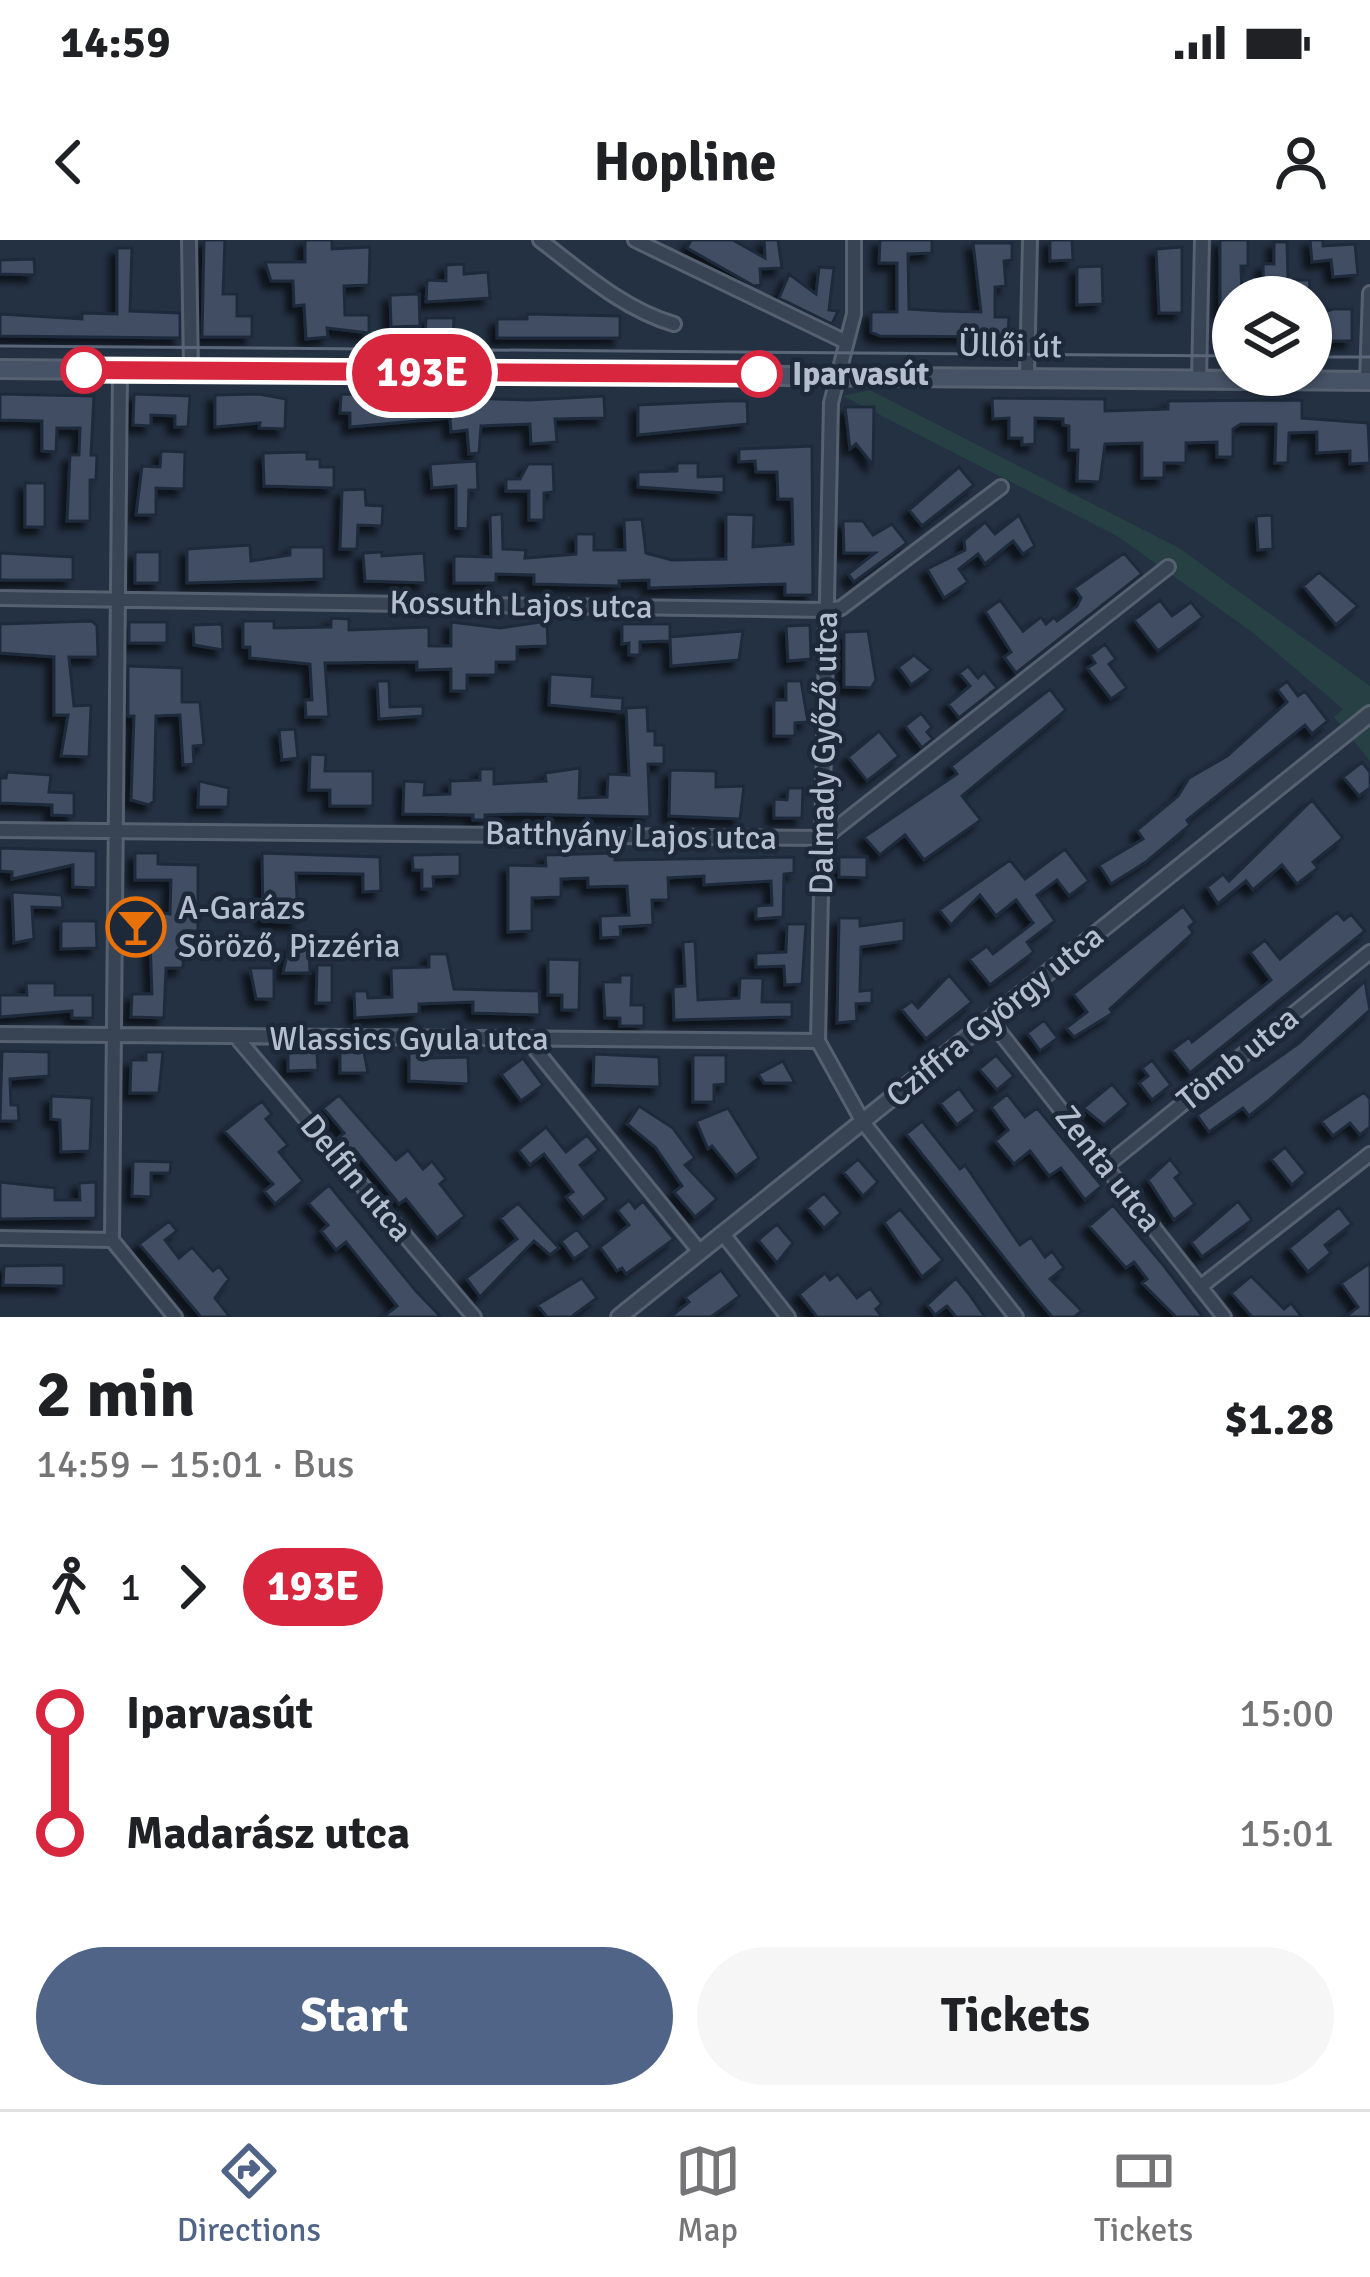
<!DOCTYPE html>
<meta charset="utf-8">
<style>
body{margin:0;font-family:Signika,sans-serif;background:#f6f6f6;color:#202124;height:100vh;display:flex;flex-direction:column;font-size:45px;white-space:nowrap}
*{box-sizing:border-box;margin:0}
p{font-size:39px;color:#757577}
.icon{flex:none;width:66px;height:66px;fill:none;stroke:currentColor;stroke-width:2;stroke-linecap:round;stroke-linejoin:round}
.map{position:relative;height:1077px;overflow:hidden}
.sheet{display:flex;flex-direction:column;background:#fff;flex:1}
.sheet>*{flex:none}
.badge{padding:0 24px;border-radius:39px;font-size:42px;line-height:78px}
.controls{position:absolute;left:1212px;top:36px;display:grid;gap:24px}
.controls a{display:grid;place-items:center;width:120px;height:120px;border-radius:50%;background:#fff;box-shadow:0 3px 9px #0004;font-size:60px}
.map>.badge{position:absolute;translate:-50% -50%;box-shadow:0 0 0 6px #fff}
.legs{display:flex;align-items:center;gap:18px;height:132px;padding:0 36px;font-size:39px}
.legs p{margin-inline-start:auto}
.headline{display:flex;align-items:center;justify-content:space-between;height:204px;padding:0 36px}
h1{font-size:66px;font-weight:700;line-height:90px}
.action{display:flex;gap:24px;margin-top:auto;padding:24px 36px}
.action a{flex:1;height:138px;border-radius:72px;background:#4f6487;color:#fff;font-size:48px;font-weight:700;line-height:138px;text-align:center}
.action a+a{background:#f6f6f6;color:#202124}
ul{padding:0 36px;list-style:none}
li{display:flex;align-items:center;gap:42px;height:120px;font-size:45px}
li i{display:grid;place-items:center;width:18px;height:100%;margin:0 15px;background:currentColor}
li i::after{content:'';width:30px;height:30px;margin:-15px;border:9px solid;border-radius:50%;background:#fff}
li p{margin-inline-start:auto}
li:first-child i{background:linear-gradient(#0000 50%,currentColor 0)}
li:last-child i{background:linear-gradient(currentColor 50%,#0000 0)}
.status{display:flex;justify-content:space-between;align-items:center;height:84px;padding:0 60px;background:#fff;direction:ltr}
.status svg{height:33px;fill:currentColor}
header{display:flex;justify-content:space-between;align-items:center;height:156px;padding:0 36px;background:#fff;font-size:54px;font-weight:700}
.tabs{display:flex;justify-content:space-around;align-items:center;height:168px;border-top:3px solid #e0e0e0;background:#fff;font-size:33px;color:#757577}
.tabs a{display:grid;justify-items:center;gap:6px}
.tabs .selected{color:#4f6487}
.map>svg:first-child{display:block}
</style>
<div class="status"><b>14:59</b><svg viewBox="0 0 49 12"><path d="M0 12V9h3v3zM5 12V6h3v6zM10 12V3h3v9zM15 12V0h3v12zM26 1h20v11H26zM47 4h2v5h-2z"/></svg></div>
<header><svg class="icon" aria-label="back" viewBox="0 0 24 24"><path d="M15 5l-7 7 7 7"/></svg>Hopline<svg class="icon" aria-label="person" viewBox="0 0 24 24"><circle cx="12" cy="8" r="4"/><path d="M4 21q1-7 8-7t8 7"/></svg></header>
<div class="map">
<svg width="1370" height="1077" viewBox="0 0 1370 1077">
<defs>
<filter id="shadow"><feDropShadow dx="-7" dy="7" stdDeviation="3" flood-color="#0009"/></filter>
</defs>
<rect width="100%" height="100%" fill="#243143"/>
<!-- green -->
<path fill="#264044" d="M870,150L1179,308L1370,446V521L1334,477L1343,469L1252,392L1117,296L843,156Z"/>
<!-- building -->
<path fill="#404e64" stroke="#1f2a3a" stroke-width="3" filter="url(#shadow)" d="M204,0H225L223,54H237V76H252V97H202Z
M305,0H332V9L370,7L369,45L344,46L345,75H369V93L327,88L328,97L306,99L304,65L294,66L293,41H271L265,22H305Z
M691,0H733L765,18L764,0H778L782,28L760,29L761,45L754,46L687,8Z
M880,0H932V13L908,14L909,69L942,71L981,72L973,3H1012V20L1004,21L1006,46L995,47V77H1009L1008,97L880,96L871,92V72H897V23H879Z
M1050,0H1072L1073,20L1050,21Z
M1220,0H1248V26H1241L1242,57H1233V71H1220Z
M1310,0H1323V6L1355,4L1358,35L1333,37L1331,20L1312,22Z
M1274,2H1287L1288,40H1310L1309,57H1264L1263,24H1274Z
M1182,7V73H1159L1156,9Z
M117,8H132L130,71L180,73V98L0,96V74L82,79V73L117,74Z
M34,19L35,35L0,34V20Z
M464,24V34L488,32L490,58L426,62L427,40L446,41V25Z
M1102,26L1103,64L1077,65V27Z
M819,27L834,28L829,70L838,71L832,84L779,58L789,34L816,54Z
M419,54L420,86L391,87L390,55Z
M1333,69H1352V101H1320L1321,73Z
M527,74L620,76V98H497V79H527Z
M426,78H454L453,100L425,99Z
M0,154L94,156L91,215H97L96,240H90V281H67L70,215H79L80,188H57L56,212L42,211V181L0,180Z
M134,154L190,156L188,187H175V176L151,175V186L133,185Z
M259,154L286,159L285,189L259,188L260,183L215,187V155Z
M341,154L529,160L604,156L605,178L555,179L557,202L531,204L530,184L481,186L479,213L469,214L467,190L451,192L450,178L350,187V173H340Z
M992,158L1105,159V171L1168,169V161L1302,160V178L1368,183L1370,223L1350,224V211L1317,213V192L1289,193L1288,223H1275L1276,184H1241L1233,189V217H1217V202L1186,203V223H1164V238H1142V203L1105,204L1100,242L1077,241L1078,210H1069V186L1063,185V179L1035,178V204L1022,205V198H1009V178L993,179Z
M726,161H747L748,184L638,195V165Z
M845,167H874L873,225L856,204L850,209Z
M812,206L813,355H785V344L649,348V340L619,341V346L534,344V335L496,334V343H454V316L491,317L490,275L502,274L503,309L526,310L525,318L576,314V294H594V310H625L624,280L642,279L646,313L672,320L726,319V274L754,275L753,307L793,304L792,259H778L777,232H756L755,221L739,222V209Z
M161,211L185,212L184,249L156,248V275H136L142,226L160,227Z
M307,212V219H320V227H334V248L264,246L263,213Z
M477,221L478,250H469L468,289L456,288V246L432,248L430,224Z
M677,223H698V237L724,236V253L638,247V232L677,231Z
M528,224H553L554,252L544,253V280H529V251H506V239H520Z
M959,227L974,245L922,286L909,270Z
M25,243H45V287H25Z
M365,249L366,265L383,266L382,286L358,285L357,309H340L342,250Z
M1019,275L1035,306L1023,314L1013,301L985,324L978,314L959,329L968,342L944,358L927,329L965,310L964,300L985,282L995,294Z
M1272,275L1273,309L1258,310L1256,276Z
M843,281H863L873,295L892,284L907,303L854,342L848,334L875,313H844Z
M250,305L251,321L290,315V307H324V339L187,343V309Z
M135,312H160V343H135Z
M382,312V316L424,313L426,343L365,341L363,313Z
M0,313L73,317V340H0Z
M1124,313L1142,334L1016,433L1004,417L1011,412L985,371L1000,360L1023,391L1041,377L1046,384L1054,377L1057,381L1077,366L1081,358L1074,348Z
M1319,332L1358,366L1336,385L1303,346Z
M1160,360L1172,376L1191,362L1203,377L1158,411L1134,380Z
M331,378L349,379V390L429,387V406H451V382L500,388L547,381L548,406L517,407V422H496V435H467V451H451V429L417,430V422L325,423L329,477H306L305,460H312L310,424L250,418V407H243V381H274V388L331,387Z
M92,381L97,386L98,417H69L74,466L91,465L89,517L61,516L68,475H54V417L0,413V384Z
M129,382H167V403H129Z
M222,384L223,410L194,405L193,385Z
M622,384H670V401L640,402V415H629V403L622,404Z
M810,385L811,419L788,421L786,386Z
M743,391L739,420L671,426L670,397Z
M868,391L876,440L871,448L844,447V392Z
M1105,404L1116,419L1109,424L1127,448L1111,459L1087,428L1095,423L1090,415Z
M914,415L932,430L911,445L898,427Z
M128,426L182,428V462H200L204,505L193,506L194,524L183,525L180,475L156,476L154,561L149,565L131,560L134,476H128Z
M968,426L978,438L984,432L997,448L959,478L948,464L970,446L959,433Z
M550,434L593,437L592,456L623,458L622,472L549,465Z
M377,441H389L390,467L423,466V476L379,479Z
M786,441H801L808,482L795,483V496H774V460H786Z
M1287,441L1298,456L1305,451L1328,481L1312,494L1305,485L1187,580L1190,585L1146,622L1111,644L1099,625L1143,599L1137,590L1178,556L1189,538L1227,516L1287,462L1277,449Z
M1050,449L1066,470L962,556L981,580L924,620L905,595L880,615L864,597L957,534L951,526Z
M647,467L648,491H655V505H664V524H648L650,577L523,574L485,575V580H473V575L403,574L404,541L425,542L424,555L450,554V541L480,540V529H494V544L546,541L545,533L580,528L579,558L607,557L608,534L629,535L626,468Z
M921,473L932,487L927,492L933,499L922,508L905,486Z
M295,489L298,518L282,520L279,490Z
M879,491L899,516L867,541L848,517Z
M310,514L326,515L325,531H373V566H330V550H309Z
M1362,522L1370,532V548L1359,556L1343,537Z
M670,530L716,531V547L744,546L740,579L669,576Z
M7,532L51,535L49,552L74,553V576L52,575V565L0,563V538H6Z
M199,541L229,548L228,567H198Z
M788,548H803L802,578H774V559L787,560Z
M1312,560L1343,598L1313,622L1318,628L1297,644L1282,625L1253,650L1246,641L1218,664L1207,647L1223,634L1229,641Z
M0,608L96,611V648L73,647V625L12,639V632L0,631Z
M1065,609L1089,641L1069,656L1057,640L1037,655L1055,681L1027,702L1034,712L990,745L969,719L987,706L993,714L1033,683L1016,660L996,676L980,655L951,685L939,670L1010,620L1025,639Z
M135,613H158V624L198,625V691H184L183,728H166L164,778L131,777L132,754H152L150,700L162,697L163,673L170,674L171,640H135Z
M262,613L380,617L381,651L363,652V634L296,633L298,683L263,681Z
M615,613V620L794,617V633L784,634L783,677L756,679V666L772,665L771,641L704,645V636L668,638L669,660H652L653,685L620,687L621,697L601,698L600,676L629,675L627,646L588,647V638L561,639V657L532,658V691L508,692V625L546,626L545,615Z
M460,614V636L433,637L434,649H422V630H413L412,615Z
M839,617H867V638L839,637Z
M12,652L62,655L63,668L32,667L34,699L14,703Z
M1183,666L1195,682L1189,687L1193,693L1110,769L1113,773L1074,797L1066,788L1087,772L1073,754Z
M1337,672L1344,680L1351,674L1365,691L1190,833L1172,810L1189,797L1192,802L1271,740L1250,712L1265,700L1280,719Z
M839,678H860V686L904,680V701L861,707L860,751L872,750V763L856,764L857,781L837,783Z
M61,681H96L97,708L61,709Z
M787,684H806L802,744L785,745L784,726L756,727V713L786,712Z
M695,701L698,760L739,758L740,738H763L762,762H792V777L674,780L673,747L685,746L683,702Z
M289,706H309L310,733H283Z
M429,714H447L454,749L539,751L540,775L473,773V762L419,764V774L355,778L354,751H367L368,758L392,757L391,728L429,727Z
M548,719L580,720L579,770H562V755H548Z
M317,725H332V763H316Z
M250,728H274V759H256Z
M620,735H632L631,765H644V786H620V778H605L603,742H620Z
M949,735L972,762L926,799L901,769L912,761L918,768Z
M1365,741L1370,770L1268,861L1249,876L1243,868L1209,892L1197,875L1299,803Z
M26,743H55V755H93V778H72V771L0,777V755H27Z
M1044,780L1058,798L1040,811L1027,793Z
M2,811L49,812V836L10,839L11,865H18L19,881H0Z
M146,812H163L159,853H130L131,820H146Z
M317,812L318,830L288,831V813Z
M340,812H364L368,833H340Z
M431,812V818L468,817L469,844L409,841V813Z
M594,814L659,817L660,847L593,845Z
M693,815H726V844L714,845V862H693Z
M996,815L1014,836L997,850L979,829Z
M523,818L543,845L521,861L501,834Z
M1152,820L1171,845L1152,860L1139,843L1148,836L1142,828Z
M783,821L795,843H764L758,834Z
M1112,844L1129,864L1104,885L1083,868Z
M959,848L976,871L957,885L940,863Z
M1364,852L1370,859V887L1360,895L1350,883L1333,896L1321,881Z
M1007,854L1025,877L1037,868L1102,946L1085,960L1061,928L1049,936L1030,911L1014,924L995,901L1008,890L991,867Z
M339,855L396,920L408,910L423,929L432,921L446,939L440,944L465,976L437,998L406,959L399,964L354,909L350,913L338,898L344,893L323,868Z
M51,856L92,858L90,911L61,912L60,880L51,879Z
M262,861L272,874L266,879L288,905L279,912L303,941L275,964L264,951L273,944L224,891Z
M639,866L673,888L695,918L685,925L717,959L695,977L674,952L682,946L655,907L627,884Z
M728,868L759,918L736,936L712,906L708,909L696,881Z
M922,881L960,929L965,925L1020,1005L1031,997L1045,1017L1052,1011L1064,1028L1050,1039L1082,1071L1074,1077H1052L1032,1053L906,894Z
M546,887L566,912L587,895L599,910L580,925L607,959L583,978L566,957L573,952L544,914L530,925L518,910Z
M1285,907L1306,933L1292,945L1271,919Z
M858,919L878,942L863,956L843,932Z
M1170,919L1181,933L1175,938L1195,964L1174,980L1148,940Z
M133,921L171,922L170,933H151V957L132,956Z
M0,942L55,948V960H80L79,943L96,942V978L0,979Z
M329,945L416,1051L441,1077H383L397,1066L346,1002L336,1010L321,991L328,985L308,963Z
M824,953L841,973L824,988L807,968Z
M629,960L635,968L643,961L674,999L626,1034L622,1028L617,1031L600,1007L629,985L617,970Z
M1238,961L1252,980L1202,1017L1191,1002Z
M518,963L559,1008L550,1015L534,1001L480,1057L466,1038L517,999L500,978Z
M1113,965L1164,1026L1203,1077H1176L1142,1043L1147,1039L1134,1022L1126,1028L1089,986Z
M1339,967L1352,984L1325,1005L1331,1013L1308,1032L1289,1008Z
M900,969L943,1020L922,1037L884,982Z
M169,981L177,991L165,1000L179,1018L192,1007L213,1031L219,1026L229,1039L215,1058L230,1077H201L139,1004Z
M777,984L793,1003L777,1023L758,1000Z
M577,989L591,1007L574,1019L561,1001Z
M1370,1023V1077H1345L1358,1067L1341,1043Z
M64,1025V1046L3,1045L4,1026Z
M721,1030L740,1056L711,1077H670L689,1062L685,1057Z
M825,1033L830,1040L838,1034L857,1058L870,1048L882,1064L876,1069L882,1077H817L799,1054Z
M1251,1036L1284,1069L1291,1063L1302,1077H1252L1231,1053Z
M582,1038L597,1058L571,1077H547L537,1065Z
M956,1038L969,1054L985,1077H956L947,1066L935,1075L927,1065Z"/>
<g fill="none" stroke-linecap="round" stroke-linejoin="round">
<defs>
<path id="minor" d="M189,0L191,131
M540,0C582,32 623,69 674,84
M635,0L844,101
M854,0V74L831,163L818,801L863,882L1016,1077
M120,130L112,1000L175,1077
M1027,136L1030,0
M1199,139L1202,0
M1367,141L1370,53
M0,358L826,370L841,368L1001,247
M0,590L824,598L1168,327
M991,781L1224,1077
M0,794L818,801
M237,798L474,1077
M527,799L700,1012
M1106,926L1370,712
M723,994L788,1077
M0,998L112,1000
M1200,1047L1370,914"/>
<path id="tertiary" d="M619,1077L1370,474"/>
<path id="secondary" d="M0,129L1370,141"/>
</defs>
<!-- minor casing -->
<use href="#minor" stroke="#566170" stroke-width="18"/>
<!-- tertiary casing -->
<use href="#tertiary" stroke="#566170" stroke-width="20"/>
<!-- secondary casing -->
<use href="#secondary" stroke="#566170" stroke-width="22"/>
<!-- minor -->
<use href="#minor" stroke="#384353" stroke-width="12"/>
<!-- tertiary -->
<use href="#tertiary" stroke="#384353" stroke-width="14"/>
<!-- secondary -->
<use href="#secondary" stroke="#465266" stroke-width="16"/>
<!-- tram -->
<path stroke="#5a677a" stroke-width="3" d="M0,106L1233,116
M1311,117H1370"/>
</g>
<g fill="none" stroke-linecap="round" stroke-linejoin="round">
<defs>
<path id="line-1" d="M84,130L759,134"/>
</defs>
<!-- line-1 casing -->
<use href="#line-1" stroke="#fff" stroke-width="27"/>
<!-- line-1 -->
<use href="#line-1" stroke="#d7263d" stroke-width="18"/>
</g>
<!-- icons -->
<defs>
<symbol id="bar-ring" viewBox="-11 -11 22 22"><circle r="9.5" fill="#1d2838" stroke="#e8710a" stroke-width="1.5"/><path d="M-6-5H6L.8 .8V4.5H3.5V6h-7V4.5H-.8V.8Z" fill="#e8710a"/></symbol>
</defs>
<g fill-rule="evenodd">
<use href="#bar-ring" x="103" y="654" width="66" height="66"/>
</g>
<!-- markers -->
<g fill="#fff" stroke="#d7263d" stroke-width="6">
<circle cx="84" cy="130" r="21"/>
<circle cx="759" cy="134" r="21"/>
</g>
<g text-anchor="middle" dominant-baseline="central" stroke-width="9" stroke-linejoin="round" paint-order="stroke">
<!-- street labels -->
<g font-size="33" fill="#b5becd" stroke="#1d2838">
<text transform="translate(1010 106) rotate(1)">Üllői út</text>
<text transform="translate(521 365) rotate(1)">Kossuth Lajos utca</text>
<text transform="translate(824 513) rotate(-89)">Dalmady Győző utca</text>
<text transform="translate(631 596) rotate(1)">Batthyány Lajos utca</text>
<text transform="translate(995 776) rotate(-39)">Cziffra György utca</text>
<text x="409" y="799">Wlassics Gyula utca</text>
<text transform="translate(1238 819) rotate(-39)">Tömb utca</text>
<text transform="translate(1108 929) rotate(52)">Zenta utca</text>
<text transform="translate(356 938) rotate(50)">Delfin utca</text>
</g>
<!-- stop labels -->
<g font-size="33" font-weight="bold" fill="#b5becd" stroke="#1d2838" text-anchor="start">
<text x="792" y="134">Iparvasút</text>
</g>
<!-- poi labels -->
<g font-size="33" fill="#b5becd" stroke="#1d2838" text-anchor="start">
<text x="178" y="668">A-Garázs<tspan x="178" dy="38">Söröző, Pizzéria</tspan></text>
</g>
</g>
</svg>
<div class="controls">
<a><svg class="icon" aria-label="layers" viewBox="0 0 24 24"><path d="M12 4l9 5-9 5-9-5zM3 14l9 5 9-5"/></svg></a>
</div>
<b class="badge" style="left:422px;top:133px;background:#d7263d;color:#fff">193E</b>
</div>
<section class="sheet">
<div class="headline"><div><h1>2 min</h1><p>14:59 – 15:01 · Bus</p></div><b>$1.28</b></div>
<div class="legs"><svg class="icon" aria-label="walk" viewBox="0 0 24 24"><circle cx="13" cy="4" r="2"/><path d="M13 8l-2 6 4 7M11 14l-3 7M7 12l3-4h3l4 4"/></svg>1<svg class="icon" aria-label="forward" viewBox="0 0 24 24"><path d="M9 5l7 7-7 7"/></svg><b class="badge" style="background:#d7263d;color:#fff">193E</b></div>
<ul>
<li><i style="color:#d7263d"></i><b>Iparvasút</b><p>15:00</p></li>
<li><i style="color:#d7263d"></i><b>Madarász utca</b><p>15:01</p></li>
</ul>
<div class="action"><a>Start</a><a>Tickets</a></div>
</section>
<nav class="tabs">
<a class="selected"><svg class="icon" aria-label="directions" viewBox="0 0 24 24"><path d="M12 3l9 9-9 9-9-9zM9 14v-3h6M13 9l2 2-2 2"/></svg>Directions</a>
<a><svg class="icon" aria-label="map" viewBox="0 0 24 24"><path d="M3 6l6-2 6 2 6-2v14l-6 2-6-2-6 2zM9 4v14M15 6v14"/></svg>Map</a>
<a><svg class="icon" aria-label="tickets" viewBox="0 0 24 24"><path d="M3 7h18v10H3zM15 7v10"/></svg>Tickets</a>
</nav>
